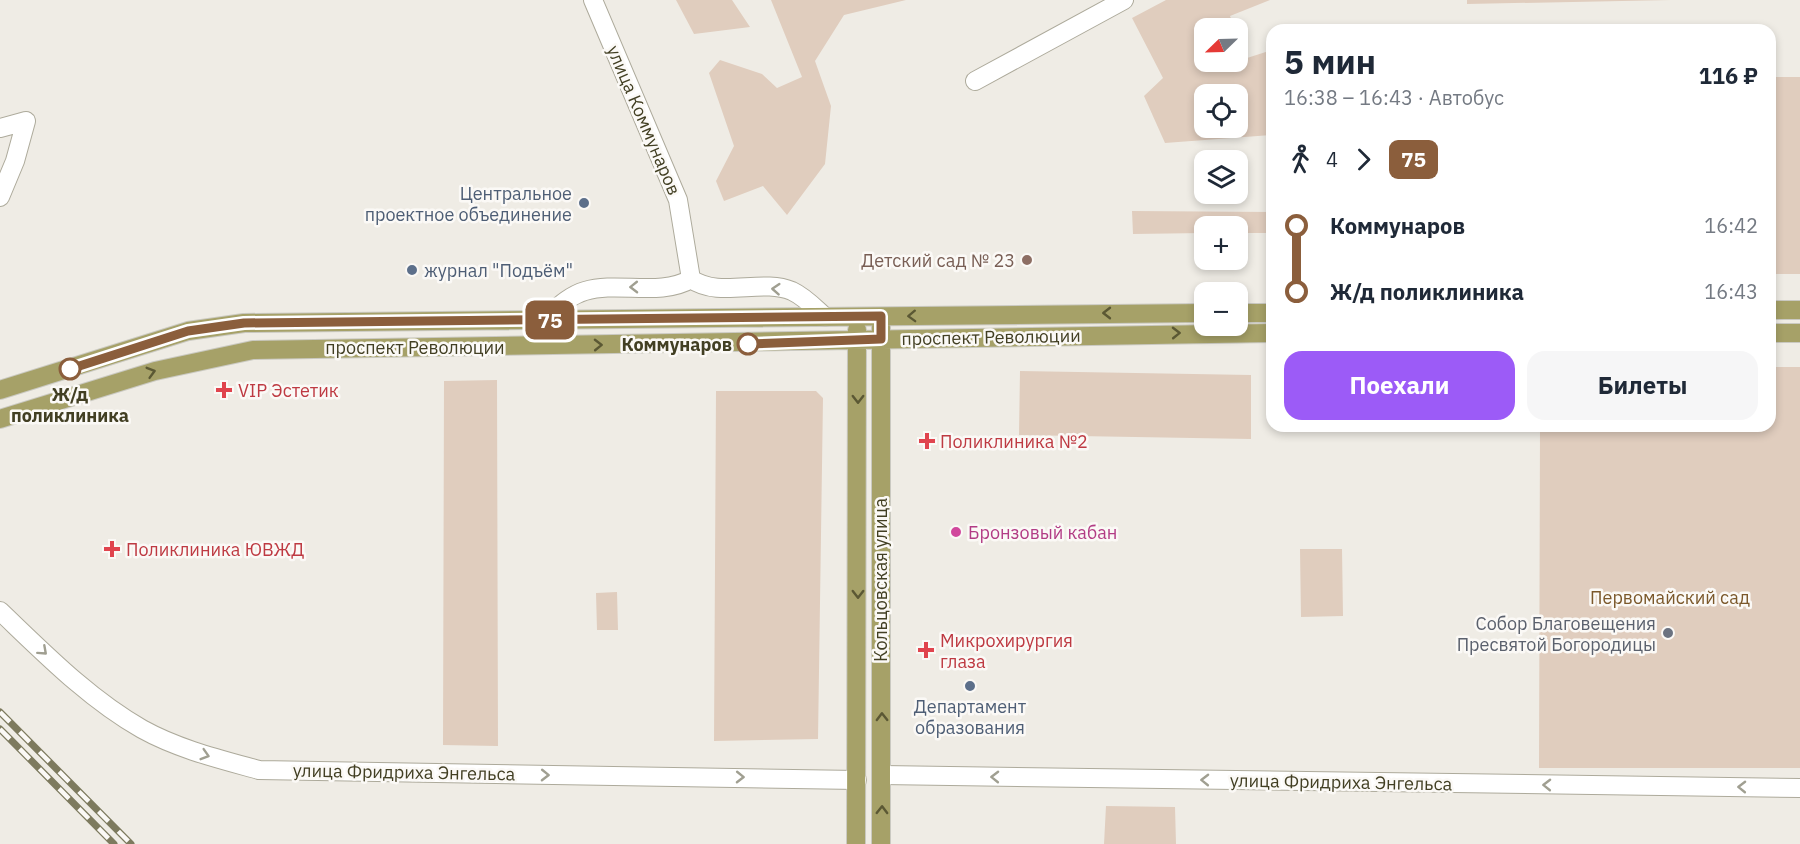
<!DOCTYPE html>
<html lang="ru">
<meta charset="utf-8">
<style>
body{margin:0;font-family:"IBM Plex Sans",sans-serif;background:#f6f6f7;color:#1f2937;height:100vh;display:flex;flex-direction:column;font-size:22px;white-space:nowrap}
*{box-sizing:border-box;margin:0}
p{font-size:20px;color:#747a83}
.icon{flex:none;width:33px;height:33px;fill:none;stroke:currentColor;stroke-width:2;stroke-linecap:round;stroke-linejoin:round}
.map{position:relative;flex:1;overflow:hidden}
.side{position:absolute;left:1266px;top:24px;width:510px;height:408px;display:flex;flex-direction:column;background:#fff;border-radius:18px;box-shadow:0 3px 9px #0003}
.side>*{flex:none}
.badge{padding:0 12px;border-radius:9px;font-size:21px;line-height:39px}
.needle{width:39px;rotate:247deg}
.buttons{position:absolute;left:1194px;top:18px;display:grid;gap:12px}
.buttons a{display:grid;place-items:center;width:54px;height:54px;border-radius:12px;background:#fff;box-shadow:0 3px 9px #0003;font-size:30px}
.map>.badge{position:absolute;translate:-50% -50%;box-shadow:0 0 0 3px #fff}
.legs{display:flex;align-items:center;gap:9px;height:66px;padding:0 18px;font-size:20px}
.legs p{margin-inline-start:auto}
.overview{display:flex;align-items:center;justify-content:space-between;height:102px;padding:0 18px}
h1{font-size:33px;font-weight:700;line-height:45px}
.button{display:flex;gap:12px;margin-top:auto;padding:12px 18px}
.button a{flex:1;height:69px;border-radius:18px;background:#9c5bf7;color:#fff;font-size:24px;font-weight:700;line-height:69px;text-align:center}
.button a+a{background:#f6f6f7;color:#1f2937}
ul{padding:0 18px;list-style:none}
li{display:flex;align-items:center;gap:21px;height:66px;font-size:22px}
li i{display:grid;place-items:center;width:9px;height:100%;margin:0 8px;background:currentColor}
li i::after{content:'';width:15px;height:15px;margin:-8px;border:4px solid;border-radius:50%;background:#fff}
li p{margin-inline-start:auto}
li:first-child i{background:linear-gradient(#0000 50%,currentColor 0)}
li:last-child i{background:linear-gradient(currentColor 50%,#0000 0)}
.map>svg:first-child{display:block}
</style>
<div class="map">
<svg width="1800" height="844" viewBox="0 0 1800 844">
<rect width="100%" height="100%" fill="#efece5"/>
<!-- green -->
<path fill="#e0cdbe" fill-rule="evenodd" d="M676,0H732L750,27L694,34Z
M771,0H906L844,15L815,61L831,106L825,164L787,215L763,186L724,201L716,181L734,146L709,73L720,60L762,74L777,88L802,77Z
M1166,0H1270L1230,16L1235,28H1204V62H1238V34L1247,58L1272,50L1271,135L1165,143L1144,96L1163,78L1132,18ZM1204,94H1238V128H1204Z
M1467,0H1671L1467,4Z
M1770,77H1800V274H1770Z
M1132,211L1272,212V233H1238V226H1204V233L1133,234Z
M1770,367H1800V768H1539L1540,426H1770Z
M1020,371L1251,375V439L1019,435Z
M497,380L498,746L443,745L444,381Z
M716,391H816L823,398L818,739L714,741Z
M1300,549H1342L1343,616L1301,617Z
M617,592L618,630H597L596,593Z
M1106,806L1175,807L1176,844H1104Z"/>
<g fill="none" stroke-linecap="round" stroke-linejoin="round">
<defs>
<path id="minor" d="M593,0L678,200L691,279
M975,81L1124,0
M0,128L26,121L15,161L0,197
M691,279C720,299 761,278 792,291C805,297 815,308 825,317
M543,320C556,309 568,296 585,291C618,281 660,297 691,279
M0,611C44,653 89,699 142,729C178,749 219,759 259,770L857,780
M882,775L1800,788"/>
<path id="major" d="M1770,310H1800
M1238,313H1272
M881,327V844
M1770,333H1800
M0,390L188,331L244,323L1204,313
M0,419L155,371L253,350L1272,333
M856,844L857,330"/>
</defs>
<!-- minor casing -->
<use href="#minor" stroke="#adaa9b" stroke-width="20"/>
<!-- major casing -->
<use href="#major" stroke="#cac9c1" stroke-width="20"/>
<!-- minor -->
<use href="#minor" stroke="#fff" stroke-width="18"/>
<!-- major -->
<use href="#major" stroke="#a6a168" stroke-width="18"/>
<defs>
<path id="rail" d="M0,712L131,844
M0,729L114,844"/>
</defs>
<!-- rail casing -->
<use href="#rail" stroke="#7d7a5e" stroke-width="7"/>
<!-- rail -->
<use href="#rail" stroke="#fbf9f6" stroke-width="4.5" stroke-dasharray="14" stroke-linecap="butt"/>
</g>
<!-- one-way arrows -->
<defs><path id="oneway-chevron" d="M-2-3.5L2.5 0L-2 3.5" fill="none" stroke-width="1.6" stroke-linecap="round" stroke-linejoin="round" transform="scale(1.5)"/></defs>
<g stroke="#a09f91">
<use href="#oneway-chevron" transform="translate(634 287) rotate(179)"/>
<use href="#oneway-chevron" transform="translate(776 289) rotate(-176)"/>
<use href="#oneway-chevron" transform="translate(43 651) rotate(42)"/>
<use href="#oneway-chevron" transform="translate(205 755) rotate(17)"/>
<use href="#oneway-chevron" transform="translate(545 775) rotate(1)"/>
<use href="#oneway-chevron" transform="translate(740 777) rotate(1)"/>
<use href="#oneway-chevron" transform="translate(995 777) rotate(-179)"/>
<use href="#oneway-chevron" transform="translate(1205 780) rotate(-179)"/>
<use href="#oneway-chevron" transform="translate(1547 785) rotate(-179)"/>
<use href="#oneway-chevron" transform="translate(1742 787) rotate(-179)"/>
</g>
<g stroke="#5b5834">
<use href="#oneway-chevron" transform="translate(1107 313) rotate(180)"/>
<use href="#oneway-chevron" transform="translate(912 316) rotate(178)"/>
<use href="#oneway-chevron" transform="translate(1176 333) rotate(-1)"/>
<use href="#oneway-chevron" transform="translate(598 345) rotate(-1)"/>
<use href="#oneway-chevron" transform="translate(151 372) rotate(-16)"/>
<use href="#oneway-chevron" transform="translate(858 399) rotate(90)"/>
<use href="#oneway-chevron" transform="translate(858 594) rotate(90)"/>
<use href="#oneway-chevron" transform="translate(882 717) rotate(-91)"/>
<use href="#oneway-chevron" transform="translate(882 810) rotate(-89)"/>
</g>
<g fill="none" stroke-linecap="round" stroke-linejoin="round">
<defs>
<path id="line-1" d="M70,369L188,331L244,323L881,316V339L748,344"/>
</defs>
<!-- line-1 casing -->
<use href="#line-1" stroke="#fff" stroke-width="14"/>
<!-- line-1 -->
<use href="#line-1" stroke="#8b5e3c" stroke-width="9"/>
</g>
<!-- markers -->
<g fill="#5c6f8a" stroke="#fbf9f6" stroke-width="2">
<circle cx="584" cy="203" r="6"/>
<circle cx="412" cy="270" r="6"/>
<circle cx="970" cy="686" r="6"/>
</g>
<circle fill="#8d6e63" stroke="#fbf9f6" stroke-width="2" cx="1027" cy="260" r="6"/>
<g fill="#fff" stroke="#8b5e3c" stroke-width="3">
<circle cx="748" cy="344" r="10"/>
<circle cx="70" cy="369" r="10"/>
</g>
<g fill="#e0444e" stroke="#fbf9f6" stroke-width="2">
<path d="M221 381h6v6h6v6h-6v6h-6v-6h-6v-6h6z"/>
<path d="M924 432h6v6h6v6h-6v6h-6v-6h-6v-6h6z"/>
<path d="M109 540h6v6h6v6h-6v6h-6v-6h-6v-6h6z"/>
<path d="M923 641h6v6h6v6h-6v6h-6v-6h-6v-6h6z"/>
</g>
<circle fill="#d1479c" stroke="#fbf9f6" stroke-width="2" cx="956" cy="532" r="6"/>
<circle fill="#6b7280" stroke="#fbf9f6" stroke-width="2" cx="1668" cy="633" r="6"/>
<g text-anchor="middle" dominant-baseline="central" stroke-width="5" stroke-linejoin="round" paint-order="stroke">
<!-- street labels -->
<g font-size="18" fill="#423f23" stroke="#fbf9f6">
<text transform="translate(644 120) rotate(67)">улица Коммунаров</text>
<text transform="translate(991 337) rotate(-1)">проспект Революции</text>
<text x="415" y="347">проспект Революции</text>
<text transform="translate(880 580) rotate(-90)">Кольцовская улица</text>
<text transform="translate(404 772) rotate(1)">улица Фридриха Энгельса</text>
<text transform="translate(1341 782) rotate(1)">улица Фридриха Энгельса</text>
</g>
<!-- service labels -->
<g font-size="18" fill="#4e5e75" stroke="#fbf9f6" text-anchor="end">
<text x="572" y="193">Центральное<tspan x="572" dy="21">проектное объединение</tspan></text>
<text x="424" y="270" text-anchor="start">журнал "Подъём"</text>
<text x="970" y="706" text-anchor="middle">Департамент<tspan x="970" dy="21">образования</tspan></text>
</g>
<!-- education labels -->
<g font-size="18" fill="#785e54" stroke="#fbf9f6" text-anchor="end">
<text x="1015" y="260">Детский сад № 23</text>
</g>
<!-- stop labels -->
<g font-size="18" font-weight="bold" fill="#423f23" stroke="#fbf9f6" text-anchor="end">
<text x="732" y="344">Коммунаров</text>
<text x="70" y="394" text-anchor="middle">Ж/д<tspan x="70" dy="21">поликлиника</tspan></text>
</g>
<!-- health labels -->
<g font-size="18" fill="#be3a42" stroke="#fbf9f6" text-anchor="start">
<text x="238" y="390">VIP Эстетик</text>
<text x="940" y="441">Поликлиника №2</text>
<text x="126" y="549">Поликлиника ЮВЖД</text>
<text x="940" y="640">Микрохирургия<tspan x="940" dy="21">глаза</tspan></text>
</g>
<!-- hotel labels -->
<g font-size="18" fill="#b23c85" stroke="#fbf9f6" text-anchor="start">
<text x="968" y="532">Бронзовый кабан</text>
</g>
<!-- park labels -->
<g font-size="18" fill="#7b582b" stroke="#fbf9f6">
<text x="1670" y="597">Первомайский сад</text>
</g>
<!-- worship labels -->
<g font-size="18" fill="#5b616d" stroke="#fbf9f6" text-anchor="end">
<text x="1656" y="623">Собор Благовещения<tspan x="1656" dy="21">Пресвятой Богородицы</tspan></text>
</g>
</g>
</svg>
<div class="buttons">
<a><svg class="needle" viewBox="-14 -14 28 28"><path d="M0-13l5 13h-10z" fill="#e53935"/><path d="M0 13l5-13h-10z" fill="#747a83"/></svg></a>
<a><svg class="icon" aria-label="locate" viewBox="0 0 24 24"><circle cx="12" cy="12" r="6"/><path d="M12 2v4M12 18v4M2 12h4M18 12h4"/></svg></a>
<a><svg class="icon" aria-label="layers" viewBox="0 0 24 24"><path d="M12 4l9 5-9 5-9-5zM3 14l9 5 9-5"/></svg></a>
<a>+</a>
<a>−</a>
</div>
<b class="badge" style="left:550px;top:320px;background:#8b5e3c;color:#fff">75</b>
<section class="side">
<div class="overview"><div><h1>5 мин</h1><p>16:38 – 16:43 · Автобус</p></div><b>116 ₽</b></div>
<div class="legs"><svg class="icon" aria-label="walk" viewBox="0 0 24 24"><circle cx="13" cy="4" r="2"/><path d="M13 8l-2 6 4 7M11 14l-3 7M7 12l3-4h3l4 4"/></svg>4<svg class="icon" aria-label="forward" viewBox="0 0 24 24"><path d="M9 5l7 7-7 7"/></svg><b class="badge" style="background:#8b5e3c;color:#fff">75</b></div>
<ul>
<li><i style="color:#8b5e3c"></i><b>Коммунаров</b><p>16:42</p></li>
<li><i style="color:#8b5e3c"></i><b>Ж/д поликлиника</b><p>16:43</p></li>
</ul>
<div class="button"><a>Поехали</a><a>Билеты</a></div>
</section>
</div>
